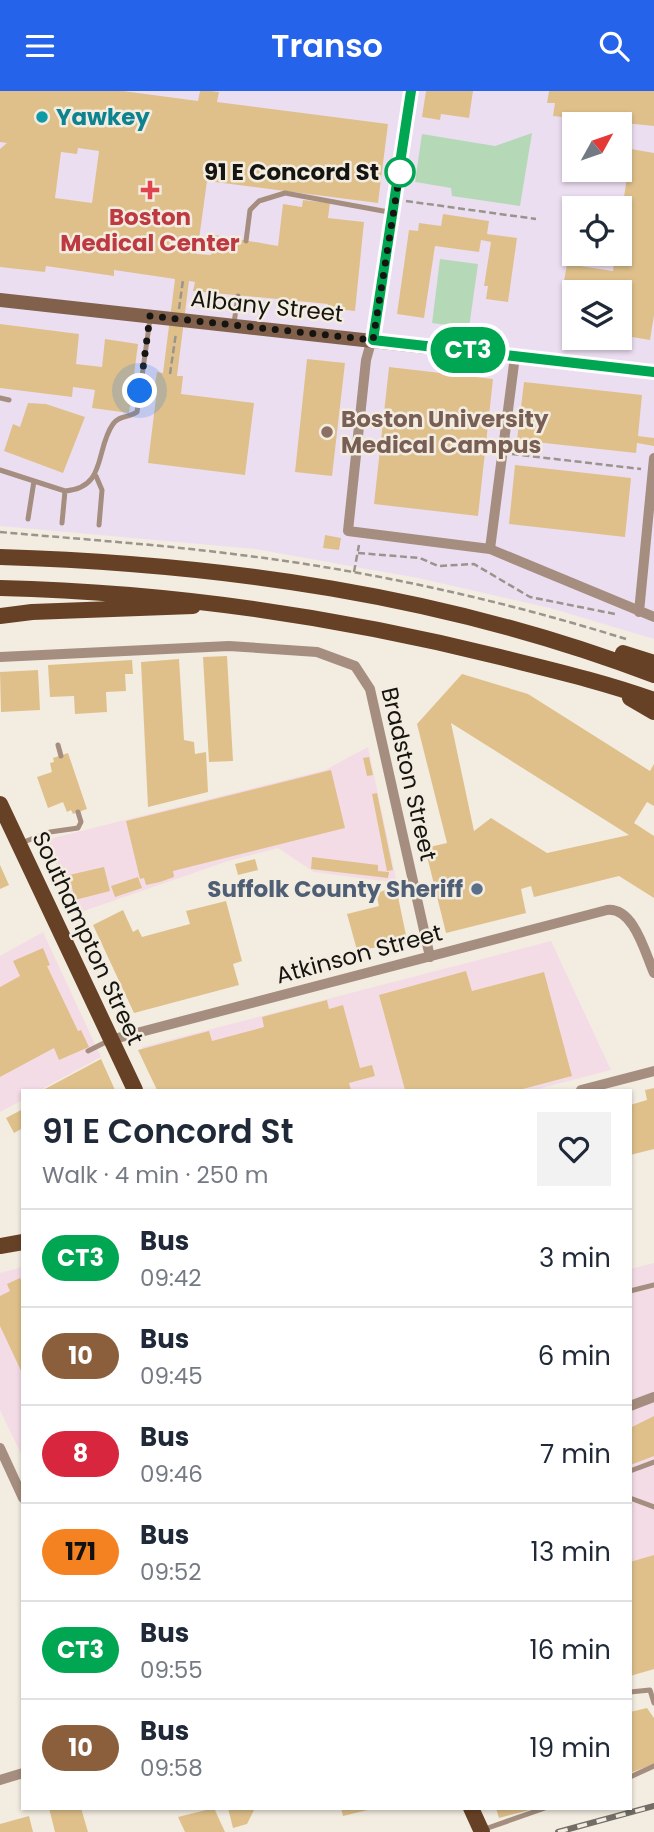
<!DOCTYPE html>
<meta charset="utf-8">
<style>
body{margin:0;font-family:Poppins,sans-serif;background:#f2f2f3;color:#1f2937;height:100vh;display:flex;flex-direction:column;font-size:26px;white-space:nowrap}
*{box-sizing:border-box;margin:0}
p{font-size:23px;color:#747a83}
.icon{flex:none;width:38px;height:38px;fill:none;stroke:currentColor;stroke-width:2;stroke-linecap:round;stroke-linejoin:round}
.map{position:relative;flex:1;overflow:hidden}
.details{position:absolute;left:21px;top:998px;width:611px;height:721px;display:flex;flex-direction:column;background:#fff;border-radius:0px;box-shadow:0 2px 5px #0004}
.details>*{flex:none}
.badge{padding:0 14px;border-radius:23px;font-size:24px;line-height:46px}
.needle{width:46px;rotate:50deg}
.controls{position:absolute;left:562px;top:21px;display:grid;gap:14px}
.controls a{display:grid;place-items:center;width:70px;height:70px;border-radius:0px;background:#fff;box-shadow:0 2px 5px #0004;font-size:35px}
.you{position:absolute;width:35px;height:35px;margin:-18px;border:5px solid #fff;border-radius:50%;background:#1a73e8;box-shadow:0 0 0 10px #1a73e833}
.map>.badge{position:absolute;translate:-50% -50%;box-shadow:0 0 0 4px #fff}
.round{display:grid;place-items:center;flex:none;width:74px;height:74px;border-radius:0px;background:#f2f2f3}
.head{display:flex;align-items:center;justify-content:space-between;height:119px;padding:0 21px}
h1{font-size:33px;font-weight:600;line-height:52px}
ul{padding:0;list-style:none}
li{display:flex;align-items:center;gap:21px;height:98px;padding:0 21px;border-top:2px solid #e0e1e3}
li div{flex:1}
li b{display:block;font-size:26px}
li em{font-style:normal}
li .badge{min-width:77px;font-weight:700;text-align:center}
header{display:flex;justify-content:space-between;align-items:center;height:91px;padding:0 21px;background:#2563eb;color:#fff;font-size:32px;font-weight:600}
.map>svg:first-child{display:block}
</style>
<header><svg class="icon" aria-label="menu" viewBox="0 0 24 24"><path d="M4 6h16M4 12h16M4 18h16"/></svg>Transo<svg class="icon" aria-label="search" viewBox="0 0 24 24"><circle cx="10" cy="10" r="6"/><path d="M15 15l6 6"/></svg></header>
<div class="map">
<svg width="654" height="1741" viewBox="0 0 654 1741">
<rect width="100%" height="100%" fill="#f3ece1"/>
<!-- industrial -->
<path fill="#f4dce6" d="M368,656L397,792L314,781L278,757L228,770L78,822L45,749L325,679Z
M43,841L101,966L40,999H23V1009L0,1021V865Z
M551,850L611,979L534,999H161L142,956Z
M654,1172V1578L630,1585V1178Z
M23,1176V1367L0,1319V1182Z"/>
<!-- education -->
<path fill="#ecdef1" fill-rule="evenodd" d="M0,0H654V548L550,517L418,487L255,458L0,435ZM574,33H620V79H574ZM574,117H620V163H574ZM574,201H620V247H574Z"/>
<!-- green -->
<path fill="#b5d9b7" d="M532,42L520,115L452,105L451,97L415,91L422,43L495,55Z
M440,168L478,173L469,237L432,232Z"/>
<!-- building -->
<path fill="#dfc08b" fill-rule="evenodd" d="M0,0H123L198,10L200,0H211L219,1L217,11L388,33L378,112L207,90L197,163L211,164L215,144L278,155L283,113L302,116L303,109L330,112L328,127L364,131L355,220L327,217L328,213L193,200L195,191L189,190L177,285H183L181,303L254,312L245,384L148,372L157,299H154L157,281L163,282L175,188L114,179V185L46,175L45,181L0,176V58L7,52L0,51ZM78,57L99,60L92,112L55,107L61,61L77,63Z
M426,0H473L469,27L441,23L440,29L422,26Z
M549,0H654V35L553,25L555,12H547Z
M631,58L654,62V224L650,249L620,244V201L562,202L567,173L613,180L615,163H620V134Z
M443,123L489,130L487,143L517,147L508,211L486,208L488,195H484L491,151L481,149L479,161L435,155L424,227L397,223L409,139L418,140L419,132L441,135Z
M0,233L79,243L76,273L102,276L105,248L138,253L129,322L92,317L95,299L73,296L72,306L0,297Z
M307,268L345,272L332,385L295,381Z
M389,276L493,288L478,425L374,413Z
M524,291L642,304L638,345L654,347V355L637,352L636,362L517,349Z
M28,312L46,313L85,326L63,382L4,360L13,333L20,336Z
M515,374L631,387L625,446L509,433Z
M325,444L341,447L339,459L323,457Z
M227,565L233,670L209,671L203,566Z
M179,568L184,649L194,651L195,663L206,661L208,701L148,716L141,571Z
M132,569L133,583H125L126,600L106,601L107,621L75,623L74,605L50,606L48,574Z
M38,579L40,619L1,621L0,581Z
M462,583L528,603L650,680L654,673V715L647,711L634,732L654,745V807L619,785L534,806L531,795L521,798L526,822L446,842L425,757L447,752L417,633ZM451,632L629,744L547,762L491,727L474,740Z
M68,662L87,718L73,723L71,719L67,721L63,711L48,717L37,686L52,681L50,672L54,671L53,667Z
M369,666L373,684L367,685L363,667Z
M331,679L345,737L173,780L174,786L160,791L146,794L144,787L140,788L126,730Z
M377,702L393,779L387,780L372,703Z
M312,766L378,774V780L389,781L388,787L311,778Z
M255,768L258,779L238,784L235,773Z
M0,774L9,794L0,798Z
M104,776L110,800L75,809L69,784Z
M138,786L142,797L115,806L111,795Z
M396,796L407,849L394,859L389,860L388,855L357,859L347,823L379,815L376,802Z
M226,810L242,870L233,873L239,894L134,922L93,834L123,819L133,841L138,838L142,846L190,833L186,820Z
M43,857L50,874L47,875L78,940L81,939L89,956L59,969L54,957L0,986V896L20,885L13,870Z
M466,880L472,900L544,881L572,985L519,999H405L379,904Z
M327,909L329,918L343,914L360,977L372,974L375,985L349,992L351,999H157L138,959L209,940L212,950L264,936L262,926Z
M101,968L115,999H43Z
M654,997V1058L630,1064V1014L647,1009L645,999Z
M23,1018V1037L14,1042L6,1027Z
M20,1187L23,1193V1284L0,1235V1205L10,1200L7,1193Z
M654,1325V1365L630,1374V1337Z
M654,1464V1578L630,1585V1471Z
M647,1617L654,1627V1673L630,1682V1621Z
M49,1717H81L88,1741H55Z
M214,1717L225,1741H185L178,1726Z
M228,1717H255L247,1733L233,1737Z
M341,1717H372V1718L343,1725Z
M496,1717H533V1718L499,1727Z
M29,1725L33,1741H0V1733Z"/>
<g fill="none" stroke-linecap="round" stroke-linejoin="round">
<!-- path -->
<path stroke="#99948c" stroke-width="2.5" stroke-dasharray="7 3.5" stroke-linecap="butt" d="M406,110L536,128
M179,218L183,189
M170,283L176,242
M512,363L641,378
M0,441C77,448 155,453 233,463C366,479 498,508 626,548
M358,462L420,467L438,475L474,473L530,506L615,523
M354,481L359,454"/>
<!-- service -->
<path stroke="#a58e7f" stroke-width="5" d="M246,150L250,119L259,110L285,102L394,122
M234,232L238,205
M0,307L9,309
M0,379L65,400C107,397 95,358 113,333C119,324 129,327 137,321L150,228
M96,385L102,399L99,434
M28,428L34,390
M62,432L65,400
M58,654L61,665
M21,752L50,741L78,737L81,731L78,721
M88,960L110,949
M630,1200L654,1194
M630,1380L654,1371
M630,1407L654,1416
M630,1601L650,1599L654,1612
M630,1686L654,1675
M485,1738L545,1717"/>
<!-- minor -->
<path stroke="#a58e7f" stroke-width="10" d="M411,0L377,230L366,269L348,440L490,458L654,526
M490,458L515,265
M639,521L654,367
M0,566L229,555L317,561L355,575L370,598L430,866
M110,949L607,819C634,816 645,862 654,882
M581,999L654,980
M630,1315L654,1306
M0,1357L23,1407
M0,1689L23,1682"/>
<!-- secondary -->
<path stroke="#81614c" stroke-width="14" d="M0,209L654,281"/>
<!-- primary -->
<path stroke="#674126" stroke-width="16" d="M0,466C224,473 444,504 654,584
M0,497C170,501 335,525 500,566C552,579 604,591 654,609
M0,525L32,521L193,515
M623,562L654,572
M630,607L654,621
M0,713L135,999
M0,1155L23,1151
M471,1717L482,1741"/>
<defs>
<path id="rail" d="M558,1741L654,1715"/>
</defs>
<!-- rail casing -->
<use href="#rail" stroke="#726e67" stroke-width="6"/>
<!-- rail -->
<use href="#rail" stroke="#f3ece1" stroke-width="3.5" stroke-dasharray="10" stroke-linecap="butt"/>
</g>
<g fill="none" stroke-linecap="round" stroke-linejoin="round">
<defs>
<path id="line" d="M411,0L373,249L654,281"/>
</defs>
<!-- line casing -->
<use href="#line" stroke="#fff" stroke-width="16"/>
<!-- line -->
<use href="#line" stroke="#00a651" stroke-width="10"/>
<!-- walk -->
<path stroke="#161410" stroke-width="7" stroke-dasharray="0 12.6" d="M140,300L150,225L373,249L400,81"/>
</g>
<!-- markers -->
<circle fill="#0f9aa8" stroke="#f3ece1" stroke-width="2.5" cx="42" cy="26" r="7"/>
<circle fill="#fff" stroke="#00a651" stroke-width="3.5" cx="400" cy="81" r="14"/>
<path fill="#e0444e" stroke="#f3ece1" stroke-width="2.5" d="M146.5 88.5h7v7h7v7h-7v7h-7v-7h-7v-7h7z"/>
<circle fill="#8d6e63" stroke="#f3ece1" stroke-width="2.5" cx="327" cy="341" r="7"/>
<circle fill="#5c6f8a" stroke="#f3ece1" stroke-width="2.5" cx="477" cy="798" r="7"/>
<g text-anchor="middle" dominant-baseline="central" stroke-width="5" stroke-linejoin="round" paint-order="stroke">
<!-- culture labels -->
<g font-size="23" font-weight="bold" fill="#0d838f" stroke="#f3ece1" text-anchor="start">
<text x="56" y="26">Yawkey</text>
</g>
<!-- stop labels -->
<g font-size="23" font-weight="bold" fill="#161410" stroke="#f3ece1" text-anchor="end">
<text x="379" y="81">91 E Concord St</text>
</g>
<!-- health labels -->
<g font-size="23" font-weight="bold" fill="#be3a42" stroke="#f3ece1">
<text x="150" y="126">Boston<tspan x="150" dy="26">Medical Center</tspan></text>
</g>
<!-- street labels -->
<g font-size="23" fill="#161410" stroke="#f3ece1">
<text transform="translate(267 215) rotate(6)">Albany Street</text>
<text transform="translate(409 683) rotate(77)">Bradston Street</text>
<text transform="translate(88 847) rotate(65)">Southampton Street</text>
<text transform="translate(359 863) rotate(-15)">Atkinson Street</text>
</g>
<!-- education labels -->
<g font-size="23" font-weight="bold" fill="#785e54" stroke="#f3ece1" text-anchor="start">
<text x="341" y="328">Boston University<tspan x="341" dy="26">Medical Campus</tspan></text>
</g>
<!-- service labels -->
<g font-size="23" font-weight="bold" fill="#4e5e75" stroke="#f3ece1" text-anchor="end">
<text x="463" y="798">Suffolk County Sheriff</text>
</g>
</g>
</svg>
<div class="controls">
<a><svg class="needle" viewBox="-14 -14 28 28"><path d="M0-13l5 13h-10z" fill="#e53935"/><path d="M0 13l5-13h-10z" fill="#747a83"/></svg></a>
<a><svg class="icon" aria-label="locate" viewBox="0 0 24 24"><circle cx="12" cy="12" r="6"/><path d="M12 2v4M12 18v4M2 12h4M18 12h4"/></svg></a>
<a><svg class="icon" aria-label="layers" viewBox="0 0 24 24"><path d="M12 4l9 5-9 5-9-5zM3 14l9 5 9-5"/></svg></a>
</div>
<div class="you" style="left:140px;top:300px"></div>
<b class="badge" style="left:468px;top:259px;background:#00a651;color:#fff">CT3</b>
<section class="details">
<div class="head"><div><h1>91 E Concord St</h1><p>Walk · 4 min · 250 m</p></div><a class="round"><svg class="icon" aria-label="heart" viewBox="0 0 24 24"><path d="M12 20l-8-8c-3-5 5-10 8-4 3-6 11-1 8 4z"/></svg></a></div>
<ul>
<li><span class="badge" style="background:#00a651;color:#fff">CT3</span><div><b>Bus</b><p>09:42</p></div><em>3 min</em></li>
<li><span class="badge" style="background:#8b5e3c;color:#fff">10</span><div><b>Bus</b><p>09:45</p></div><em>6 min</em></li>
<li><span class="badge" style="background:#d7263d;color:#fff">8</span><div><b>Bus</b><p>09:46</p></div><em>7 min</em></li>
<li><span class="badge" style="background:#f58220;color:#111">171</span><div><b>Bus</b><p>09:52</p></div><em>13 min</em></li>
<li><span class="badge" style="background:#00a651;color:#fff">CT3</span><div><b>Bus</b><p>09:55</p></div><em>16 min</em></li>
<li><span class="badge" style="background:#8b5e3c;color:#fff">10</span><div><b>Bus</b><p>09:58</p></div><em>19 min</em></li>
</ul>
</section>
</div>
